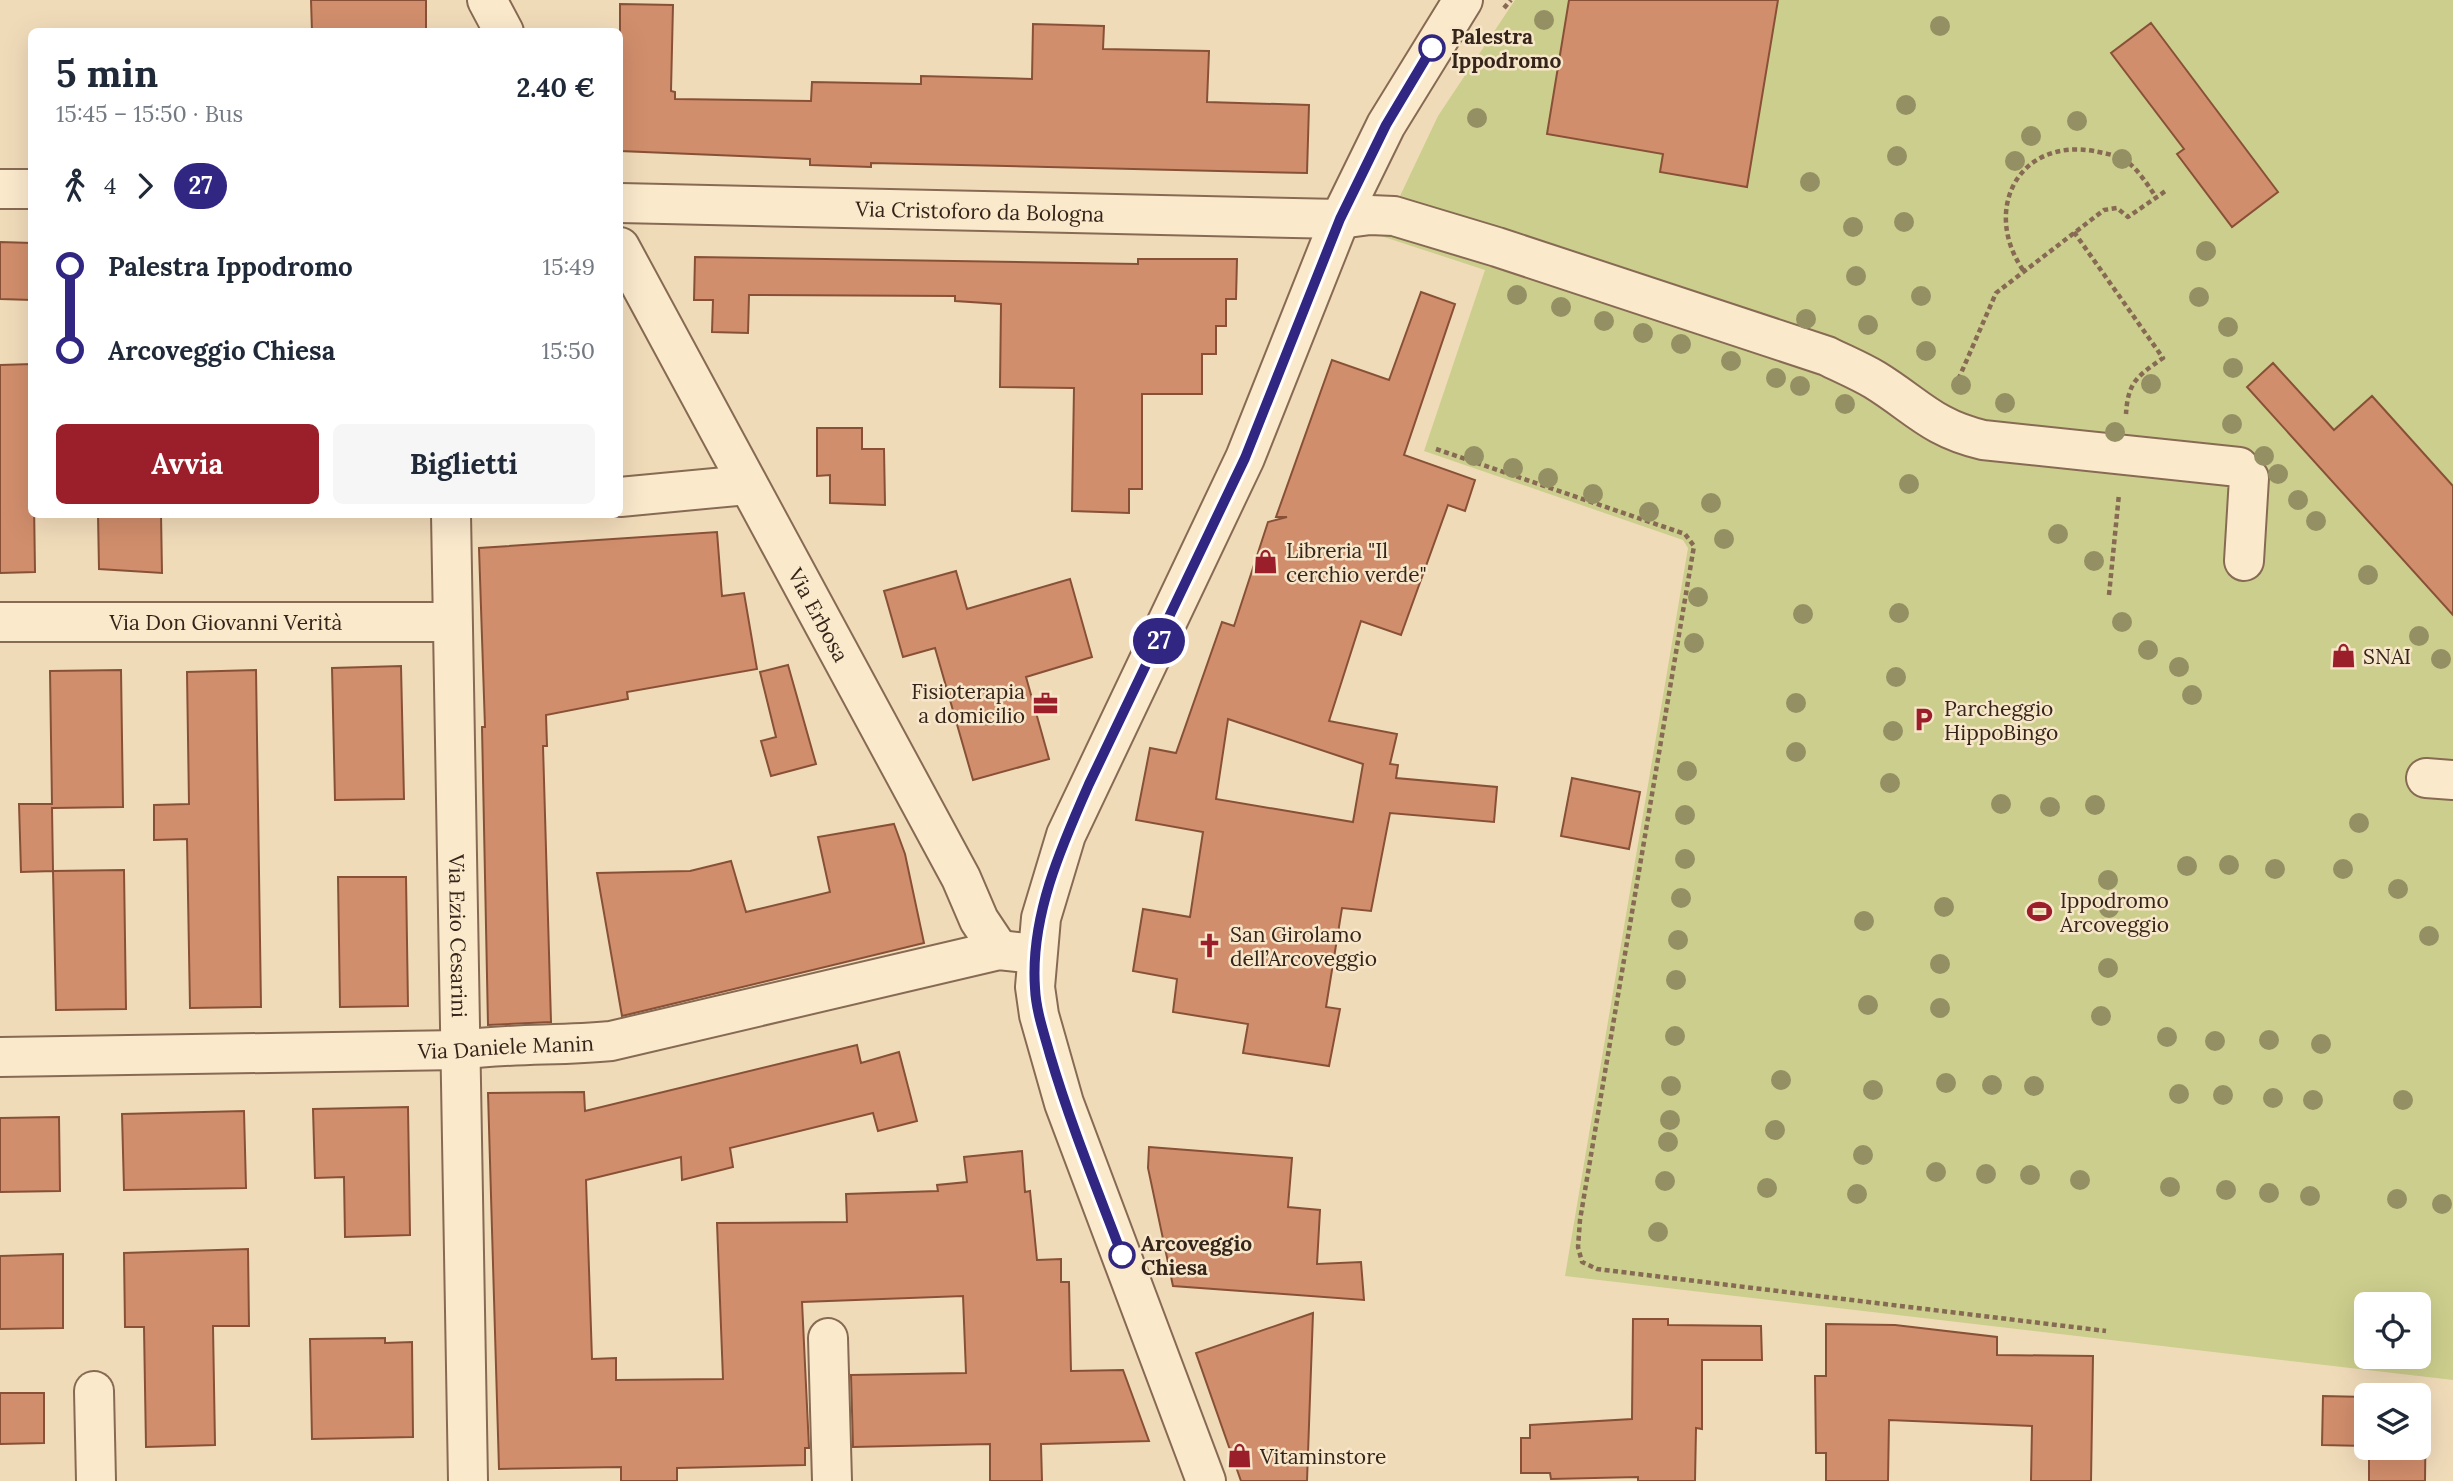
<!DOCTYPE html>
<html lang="it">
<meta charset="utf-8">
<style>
body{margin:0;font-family:Lora,serif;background:#f6f6f7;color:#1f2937;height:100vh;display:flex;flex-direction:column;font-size:26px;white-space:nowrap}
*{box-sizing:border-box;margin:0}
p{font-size:23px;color:#747a83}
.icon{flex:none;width:38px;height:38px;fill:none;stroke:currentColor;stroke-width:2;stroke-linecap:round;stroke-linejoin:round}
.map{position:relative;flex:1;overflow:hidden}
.side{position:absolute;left:28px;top:28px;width:595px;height:490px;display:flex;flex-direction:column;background:#fff;border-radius:10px;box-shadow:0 7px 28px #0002}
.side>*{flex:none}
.badge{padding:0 14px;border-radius:23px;font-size:24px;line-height:46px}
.controls{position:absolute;left:2354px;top:1292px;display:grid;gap:14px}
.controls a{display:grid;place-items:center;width:77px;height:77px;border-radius:10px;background:#fff;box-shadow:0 7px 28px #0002;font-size:35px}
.map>.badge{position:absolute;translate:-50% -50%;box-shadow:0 0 0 4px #fff}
.legs{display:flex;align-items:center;gap:10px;height:77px;padding:0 28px;font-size:23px}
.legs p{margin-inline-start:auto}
.overview{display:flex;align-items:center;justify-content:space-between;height:119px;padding:0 28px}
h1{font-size:38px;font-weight:800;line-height:52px}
.action{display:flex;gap:14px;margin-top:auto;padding:14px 28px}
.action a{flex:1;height:80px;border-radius:10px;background:#9a1f2a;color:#fff;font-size:28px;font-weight:800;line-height:80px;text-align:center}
.action a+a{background:#f6f6f7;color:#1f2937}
ul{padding:0 28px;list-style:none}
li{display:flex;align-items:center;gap:24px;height:84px;font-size:26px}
li i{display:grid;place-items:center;width:10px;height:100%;margin:0 9px;background:currentColor}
li i::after{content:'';width:18px;height:18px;margin:-9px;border:5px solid;border-radius:50%;background:#fff}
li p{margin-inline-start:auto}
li:first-child i{background:linear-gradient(#0000 50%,currentColor 0)}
li:last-child i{background:linear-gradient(currentColor 50%,#0000 0)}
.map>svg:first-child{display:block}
</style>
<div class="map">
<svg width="2453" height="1481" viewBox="0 0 2453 1481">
<rect width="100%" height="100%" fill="#f0dbb9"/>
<!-- green -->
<path fill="#ccce8d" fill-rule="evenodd" d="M1515,0H2453V1380L1565,1276L1688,548L1683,540L1424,451L1485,270L1381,236L1438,116ZM2366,1304H2418V1356H2366Z"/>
<!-- building -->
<path fill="#d18e6c" stroke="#885137" stroke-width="2" fill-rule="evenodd" d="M311,0H426V32H312Z
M1569,0H1778L1747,187L1660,172L1663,154L1547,134Z
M620,4L673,5L671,91L675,92V99L811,101L812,82L921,84V76L1032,79L1033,24L1104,26L1103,49L1209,51L1207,102L1309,105L1307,173L871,163V167L810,165V159L620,151Z
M2151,23L2278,192L2232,227L2177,154L2184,149L2111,53Z
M0,242L32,243V300L0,299Z
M695,257L1138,264V259H1237L1236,299H1226V326H1216V354H1202V394H1142V489H1129V513L1072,511L1074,388L1000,387L1001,304L955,301V296L749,295L748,333L712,332L713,300H694Z
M1421,292L1455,304L1404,455L1475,480L1465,511L1448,505L1401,635L1361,621L1329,721L1397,734L1390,764L1398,765L1396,778L1497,787L1494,822L1390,813L1371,911L1342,908L1326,1007L1340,1009L1329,1066L1243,1053L1248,1024L1173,1012L1177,979L1133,971L1143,909L1190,917L1203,832L1136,820L1150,748L1176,753L1222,622L1234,626L1268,522L1287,517H1276L1332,360L1389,380ZM1228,719L1363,764L1353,822L1216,799Z
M2273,363L2334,430L2372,396L2453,486V615L2247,387Z
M32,364L35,572L0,573V365Z
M817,428H862V449H884L885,505L830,503V475L817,476Z
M98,514H161L162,573L99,569Z
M717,532L722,596L744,593L757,669L627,692L628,699L546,715L547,746H543L551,1022L488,1025L482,727H485L479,548Z
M956,571L967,609L1070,579L1092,657L1026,677L1049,759L973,780L935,648L903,657L884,591Z
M788,665L816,764L771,776L761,741L776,737L760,672Z
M401,666L404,799L335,800L332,668Z
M121,670L123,807L52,808L53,871L21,872L19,804H52L50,671Z
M256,670L261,1007L190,1008L187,839L154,840V805L189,804L187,672Z
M1572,778L1640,792L1629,849L1561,836Z
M894,824L905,854L924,943L622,1016L597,873L690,871L731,861L746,912L830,892L818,837Z
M124,870L126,1009L56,1010L53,871Z
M338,877H406L408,1006L340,1007Z
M857,1045L861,1063L899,1052L917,1121L878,1131L873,1113L730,1148L733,1167L682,1180L681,1157L586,1180L592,1359L616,1358V1380L723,1379L717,1223L847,1222L846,1194L938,1191L937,1185L967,1182L964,1157L1022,1151L1025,1192L1030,1191L1037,1260L1061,1259V1282H1069L1071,1371L1123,1370L1149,1441L1041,1444L1042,1481H990V1444L853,1447L851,1375L966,1373L963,1296L802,1302L809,1448H805V1465L677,1468V1481H621V1467L499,1469L488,1093L584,1092L585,1111Z
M408,1107L410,1235L345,1237L344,1177L315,1178L313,1109Z
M244,1111L246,1188L124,1190L122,1114Z
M59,1117L60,1191L0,1192V1118Z
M1149,1147L1292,1158L1288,1207L1320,1210L1317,1264L1361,1262L1364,1300L1173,1286L1148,1168Z
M248,1249L249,1326H213L215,1445L146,1447L144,1327H125L124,1253Z
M63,1254V1328L0,1329V1256Z
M1313,1313L1307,1481H1241L1196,1353Z
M1633,1319H1668V1325L1761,1326L1762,1360H1702V1429L1696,1428L1695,1481H1638V1477L1551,1479L1550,1473H1521V1438H1530V1425L1632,1419Z
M1826,1324L1895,1325L1997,1337V1355L2093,1356L2091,1481H2031L2032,1426L1889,1420L1888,1481H1826V1453H1816L1815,1376H1826Z
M385,1338V1343L412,1342L413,1437L312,1439L310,1339Z
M0,1393H44V1443L0,1444Z
M2323,1396L2366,1397V1446L2322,1445Z
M2418,1398H2426L2425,1481H2369V1447H2418Z"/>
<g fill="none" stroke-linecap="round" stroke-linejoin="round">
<defs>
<g id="minor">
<path d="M487,0L504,32"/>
<path d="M0,189H32"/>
<path id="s1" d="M620,203L1340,219L1370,215L1394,216L1497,247L1827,356C1843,364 1860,371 1875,380C1917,406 1932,428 1983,440L2239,467L2249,478L2244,561"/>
<path id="s2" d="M620,247L961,878L979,920L999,950"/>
<path d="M620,497L747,485"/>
<path id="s3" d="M451,514L468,1481"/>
<path id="s4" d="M0,622H452"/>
<path d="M2426,778L2453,780"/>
<path id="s5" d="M0,1057L460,1050C510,1043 561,1046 611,1041L999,950L1036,954"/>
<path d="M828,1338L832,1481"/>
<path d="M94,1391L96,1481"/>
<path d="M1206,1481L1064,1103L1039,1015L1035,987L1041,918L1066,835L1245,458L1340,219L1386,125L1463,0"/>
</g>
</defs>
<!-- minor casing -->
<use href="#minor" stroke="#876a53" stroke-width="42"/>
<!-- path -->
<path stroke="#876a53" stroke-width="4.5" stroke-dasharray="5 3.5" stroke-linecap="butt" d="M1504,8L1511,0
M2074,232L2163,358C2138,376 2128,381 2126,414
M2023,270C1982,210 2018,138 2094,151C2104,153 2115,155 2125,160C2138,169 2147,184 2156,197
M1955,387L1996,293L2104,210L2117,208L2128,217L2167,190
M1436,449L1685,534L1694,546L1580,1220L1578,1247L1582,1262L1597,1269L2106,1331
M2109,595L2119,494"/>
<!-- minor -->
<use href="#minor" stroke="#fbe9cc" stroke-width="38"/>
</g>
<!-- trees -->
<g fill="#959064">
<circle cx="1544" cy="20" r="10"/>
<circle cx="1940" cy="26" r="10"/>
<circle cx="1906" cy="105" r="10"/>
<circle cx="1477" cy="118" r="10"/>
<circle cx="2077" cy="121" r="10"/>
<circle cx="2031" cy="136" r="10"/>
<circle cx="1897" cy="156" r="10"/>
<circle cx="2122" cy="159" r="10"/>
<circle cx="2015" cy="161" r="10"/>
<circle cx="1810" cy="182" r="10"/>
<circle cx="1904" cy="222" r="10"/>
<circle cx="1853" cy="227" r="10"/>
<circle cx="2206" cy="251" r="10"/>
<circle cx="1856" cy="276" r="10"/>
<circle cx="1517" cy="295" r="10"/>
<circle cx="1921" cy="296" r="10"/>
<circle cx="2199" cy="297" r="10"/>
<circle cx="1561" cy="307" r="10"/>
<circle cx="1806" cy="319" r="10"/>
<circle cx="1604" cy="321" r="10"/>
<circle cx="1868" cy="325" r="10"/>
<circle cx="2228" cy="327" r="10"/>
<circle cx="1643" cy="333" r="10"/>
<circle cx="1681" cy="344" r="10"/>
<circle cx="1926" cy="351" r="10"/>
<circle cx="1731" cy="361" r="10"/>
<circle cx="2233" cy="368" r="10"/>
<circle cx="1776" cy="378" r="10"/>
<circle cx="2151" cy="384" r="10"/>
<circle cx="1961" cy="385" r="10"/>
<circle cx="1800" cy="386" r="10"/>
<circle cx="2005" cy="403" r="10"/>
<circle cx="1845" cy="404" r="10"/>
<circle cx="2232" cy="424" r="10"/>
<circle cx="2115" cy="432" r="10"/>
<circle cx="1474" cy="456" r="10"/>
<circle cx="2264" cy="456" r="10"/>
<circle cx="1513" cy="468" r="10"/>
<circle cx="2278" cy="474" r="10"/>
<circle cx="1548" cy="478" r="10"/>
<circle cx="1909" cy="484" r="10"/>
<circle cx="1593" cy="494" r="10"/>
<circle cx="2298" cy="500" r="10"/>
<circle cx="1711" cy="503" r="10"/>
<circle cx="1649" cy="512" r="10"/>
<circle cx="2316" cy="521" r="10"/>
<circle cx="2058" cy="534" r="10"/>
<circle cx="1724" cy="539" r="10"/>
<circle cx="2094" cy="561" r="10"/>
<circle cx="2368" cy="575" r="10"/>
<circle cx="1698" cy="597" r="10"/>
<circle cx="1899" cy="613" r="10"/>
<circle cx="1803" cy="614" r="10"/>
<circle cx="2122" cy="622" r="10"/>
<circle cx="2419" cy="636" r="10"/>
<circle cx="1694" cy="643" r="10"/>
<circle cx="2148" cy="650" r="10"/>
<circle cx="2441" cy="659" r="10"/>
<circle cx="2179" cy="667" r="10"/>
<circle cx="1896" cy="677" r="10"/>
<circle cx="2192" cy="695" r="10"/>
<circle cx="1796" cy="703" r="10"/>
<circle cx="1893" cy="731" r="10"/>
<circle cx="1796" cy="752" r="10"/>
<circle cx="1687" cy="771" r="10"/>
<circle cx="1890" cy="783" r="10"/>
<circle cx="2001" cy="804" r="10"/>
<circle cx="2095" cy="805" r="10"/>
<circle cx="2050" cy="807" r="10"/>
<circle cx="1685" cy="815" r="10"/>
<circle cx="2359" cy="823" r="10"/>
<circle cx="1685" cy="859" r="10"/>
<circle cx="2229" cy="865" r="10"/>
<circle cx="2187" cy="866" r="10"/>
<circle cx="2275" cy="869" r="10"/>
<circle cx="2343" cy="869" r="10"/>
<circle cx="2108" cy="880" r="10"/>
<circle cx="2398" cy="889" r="10"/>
<circle cx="1681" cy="898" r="10"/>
<circle cx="1944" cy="907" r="10"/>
<circle cx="2109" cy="908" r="10"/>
<circle cx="1864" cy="921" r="10"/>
<circle cx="2429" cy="936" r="10"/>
<circle cx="1678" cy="940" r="10"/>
<circle cx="1940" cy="964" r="10"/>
<circle cx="2108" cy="968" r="10"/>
<circle cx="1676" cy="980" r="10"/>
<circle cx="1868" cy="1005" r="10"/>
<circle cx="1940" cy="1008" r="10"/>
<circle cx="2101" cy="1016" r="10"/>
<circle cx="1675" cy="1036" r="10"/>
<circle cx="2167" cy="1037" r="10"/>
<circle cx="2269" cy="1040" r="10"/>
<circle cx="2215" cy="1041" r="10"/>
<circle cx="2321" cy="1044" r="10"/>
<circle cx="1781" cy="1080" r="10"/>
<circle cx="1946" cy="1083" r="10"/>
<circle cx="1992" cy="1085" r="10"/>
<circle cx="1671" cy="1086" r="10"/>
<circle cx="2034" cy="1086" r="10"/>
<circle cx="1873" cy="1090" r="10"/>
<circle cx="2179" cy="1094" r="10"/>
<circle cx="2223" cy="1095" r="10"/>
<circle cx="2273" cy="1098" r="10"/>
<circle cx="2313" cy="1100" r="10"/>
<circle cx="2403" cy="1100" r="10"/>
<circle cx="1670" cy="1120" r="10"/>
<circle cx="1775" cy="1130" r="10"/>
<circle cx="1668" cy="1142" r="10"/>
<circle cx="1863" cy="1155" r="10"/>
<circle cx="1936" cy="1172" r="10"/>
<circle cx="1986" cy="1174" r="10"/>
<circle cx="2030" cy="1175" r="10"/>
<circle cx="2080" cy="1180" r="10"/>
<circle cx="1665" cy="1181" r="10"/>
<circle cx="2170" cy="1187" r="10"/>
<circle cx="1767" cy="1188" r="10"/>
<circle cx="2226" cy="1190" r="10"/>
<circle cx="2269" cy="1193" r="10"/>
<circle cx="1857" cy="1194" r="10"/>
<circle cx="2310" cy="1196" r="10"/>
<circle cx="2397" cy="1199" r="10"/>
<circle cx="2442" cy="1204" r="10"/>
<circle cx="1658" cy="1232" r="10"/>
</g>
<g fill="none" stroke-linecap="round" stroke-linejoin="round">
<defs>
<path id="line-1" d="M1122,1255C1097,1189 1070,1123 1050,1055C1044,1033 1036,1011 1035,988C1030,917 1061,847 1089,784L1245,458L1340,219L1386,125L1432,48"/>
</defs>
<!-- line-1 casing -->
<use href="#line-1" stroke="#fff" stroke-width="16"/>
<!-- line-1 -->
<use href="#line-1" stroke="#312783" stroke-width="10"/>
</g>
<!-- icons -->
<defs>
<symbol id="shop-bare" viewBox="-9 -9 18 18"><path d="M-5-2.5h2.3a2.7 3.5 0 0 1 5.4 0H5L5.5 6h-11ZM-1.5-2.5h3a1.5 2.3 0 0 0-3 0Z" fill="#9a1f2a" stroke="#f7e6c9" stroke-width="2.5" paint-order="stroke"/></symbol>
<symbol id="office-bare" viewBox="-9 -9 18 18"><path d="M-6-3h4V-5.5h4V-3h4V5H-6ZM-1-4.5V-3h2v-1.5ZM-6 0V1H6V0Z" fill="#9a1f2a" stroke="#f7e6c9" stroke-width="2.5" paint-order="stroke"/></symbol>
<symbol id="parking-bare" viewBox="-9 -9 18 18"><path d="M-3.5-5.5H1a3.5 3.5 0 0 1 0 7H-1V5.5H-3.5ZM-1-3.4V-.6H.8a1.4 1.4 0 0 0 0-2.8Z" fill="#9a1f2a" stroke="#f7e6c9" stroke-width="2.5" paint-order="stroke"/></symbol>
<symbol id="stadium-bare" viewBox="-9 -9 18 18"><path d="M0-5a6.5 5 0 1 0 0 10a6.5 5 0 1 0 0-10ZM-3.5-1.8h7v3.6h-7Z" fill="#9a1f2a" stroke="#f7e6c9" stroke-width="2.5" paint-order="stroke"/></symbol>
<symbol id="church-bare" viewBox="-9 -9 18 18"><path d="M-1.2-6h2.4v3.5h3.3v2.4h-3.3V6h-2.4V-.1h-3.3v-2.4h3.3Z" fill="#9a1f2a" stroke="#f7e6c9" stroke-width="2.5" paint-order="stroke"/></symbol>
</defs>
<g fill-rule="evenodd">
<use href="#shop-bare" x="1248" y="544" width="35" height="35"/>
<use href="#shop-bare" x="2326" y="638" width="35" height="35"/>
<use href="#office-bare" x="1028" y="686" width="35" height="35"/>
<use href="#parking-bare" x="1906" y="702" width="35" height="35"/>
<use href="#stadium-bare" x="2022" y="894" width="35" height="35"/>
<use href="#church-bare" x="1192" y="928" width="35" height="35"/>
<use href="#shop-bare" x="1222" y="1438" width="35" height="35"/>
</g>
<!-- markers -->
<g fill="#fff" stroke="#312783" stroke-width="3.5">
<circle cx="1432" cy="48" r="12"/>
<circle cx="1122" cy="1255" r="12"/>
</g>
<g text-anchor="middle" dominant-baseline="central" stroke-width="5" stroke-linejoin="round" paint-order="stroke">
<!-- stop labels -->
<g font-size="21" font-weight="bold" fill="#352419" stroke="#f7e6c9" text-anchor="start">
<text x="1451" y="36">Palestra<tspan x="1451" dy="24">Ippodromo</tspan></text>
<text x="1141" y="1243">Arcoveggio<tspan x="1141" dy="24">Chiesa</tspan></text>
</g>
<!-- street labels -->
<g font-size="21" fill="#352419" stroke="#f7e6c9">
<text stroke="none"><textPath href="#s1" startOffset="360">Via Cristoforo da Bologna</textPath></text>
<text stroke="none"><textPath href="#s2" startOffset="418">Via Erbosa</textPath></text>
<text stroke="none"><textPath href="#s4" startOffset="226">Via Don Giovanni Verità</textPath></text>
<text stroke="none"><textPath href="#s3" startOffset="422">Via Ezio Cesarini</textPath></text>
<text stroke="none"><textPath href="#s5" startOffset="506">Via Daniele Manin</textPath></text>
</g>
<!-- poi labels -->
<g font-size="21" fill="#352419" stroke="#f7e6c9" text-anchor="start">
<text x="1286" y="550">Libreria "Il<tspan x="1286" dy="24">cerchio verde"</tspan></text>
<text x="2363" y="656">SNAI</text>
<text x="1025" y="691" text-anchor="end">Fisioterapia<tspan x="1025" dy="24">a domicilio</tspan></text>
<text x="1944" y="708">Parcheggio<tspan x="1944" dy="24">HippoBingo</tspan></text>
<text x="2060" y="900">Ippodromo<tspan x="2060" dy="24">Arcoveggio</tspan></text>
<text x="1230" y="934">San Girolamo<tspan x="1230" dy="24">dell’Arcoveggio</tspan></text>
<text x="1260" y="1456">Vitaminstore</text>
</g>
</g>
</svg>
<div class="controls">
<a><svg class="icon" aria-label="locate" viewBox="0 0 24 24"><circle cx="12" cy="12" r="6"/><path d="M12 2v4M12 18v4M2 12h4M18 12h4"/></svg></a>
<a><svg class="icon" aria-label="layers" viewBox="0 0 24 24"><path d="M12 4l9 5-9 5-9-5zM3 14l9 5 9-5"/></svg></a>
</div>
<b class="badge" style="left:1159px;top:641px;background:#312783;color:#fff">27</b>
<section class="side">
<div class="overview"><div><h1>5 min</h1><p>15:45 – 15:50 · Bus</p></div><b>2.40 €</b></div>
<div class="legs"><svg class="icon" aria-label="walk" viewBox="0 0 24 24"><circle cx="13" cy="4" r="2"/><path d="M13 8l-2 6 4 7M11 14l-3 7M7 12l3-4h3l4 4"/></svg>4<svg class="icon" aria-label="forward" viewBox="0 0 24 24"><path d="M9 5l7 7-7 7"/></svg><b class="badge" style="background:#312783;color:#fff">27</b></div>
<ul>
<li><i style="color:#312783"></i><b>Palestra Ippodromo</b><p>15:49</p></li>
<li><i style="color:#312783"></i><b>Arcoveggio Chiesa</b><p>15:50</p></li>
</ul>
<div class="action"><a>Avvia</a><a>Biglietti</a></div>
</section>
</div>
